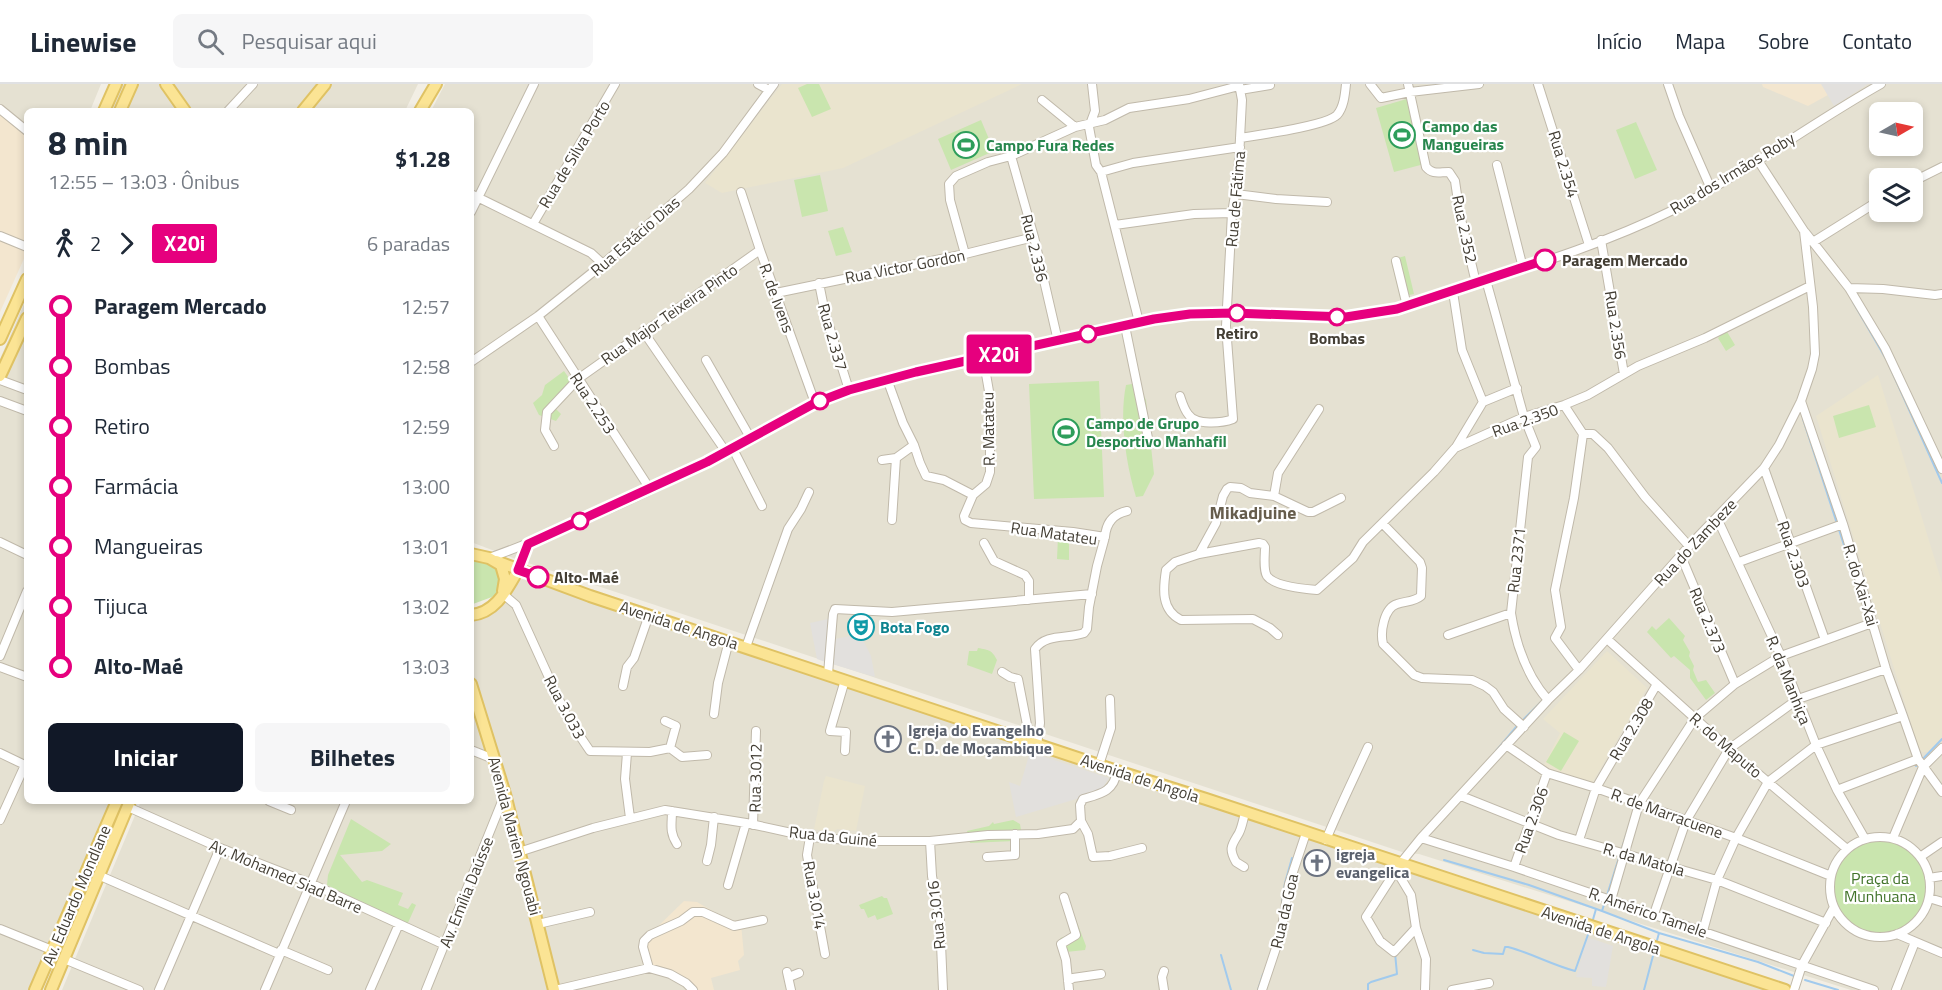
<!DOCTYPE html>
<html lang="pt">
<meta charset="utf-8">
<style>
body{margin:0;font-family:"Titillium Web",sans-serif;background:#f6f6f7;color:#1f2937;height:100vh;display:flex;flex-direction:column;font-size:22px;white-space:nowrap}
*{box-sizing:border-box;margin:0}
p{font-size:20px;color:#747a83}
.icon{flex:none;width:33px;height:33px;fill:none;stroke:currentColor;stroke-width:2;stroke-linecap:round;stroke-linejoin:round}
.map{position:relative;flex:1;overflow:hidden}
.side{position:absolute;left:24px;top:24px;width:450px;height:696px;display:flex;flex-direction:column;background:#fff;border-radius:9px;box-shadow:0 3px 9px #0003}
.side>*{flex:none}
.badge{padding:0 12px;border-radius:4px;font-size:21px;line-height:39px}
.needle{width:39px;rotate:81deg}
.fabs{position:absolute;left:1869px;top:18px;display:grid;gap:12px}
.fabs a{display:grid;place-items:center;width:54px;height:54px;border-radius:9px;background:#fff;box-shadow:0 3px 9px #0003;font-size:30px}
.map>.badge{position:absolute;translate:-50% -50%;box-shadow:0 0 0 3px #fff}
.legs{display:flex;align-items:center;gap:9px;height:66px;padding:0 24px;font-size:20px}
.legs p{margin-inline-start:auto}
.headline{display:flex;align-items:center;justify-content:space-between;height:102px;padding:0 24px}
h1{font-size:33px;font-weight:700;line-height:45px}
.action{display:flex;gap:12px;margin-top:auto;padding:12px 24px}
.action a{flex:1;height:69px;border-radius:9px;background:#111827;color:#fff;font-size:24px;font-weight:700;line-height:69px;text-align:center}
.action a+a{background:#f6f6f7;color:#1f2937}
ul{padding:0 24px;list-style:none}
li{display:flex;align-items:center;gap:21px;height:60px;font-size:22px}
li i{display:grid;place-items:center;width:9px;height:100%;margin:0 8px;background:currentColor}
li i::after{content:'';width:15px;height:15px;margin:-8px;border:4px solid;border-radius:50%;background:#fff}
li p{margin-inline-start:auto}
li:first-child i{background:linear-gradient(#0000 50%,currentColor 0)}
li:last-child i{background:linear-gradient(currentColor 50%,#0000 0)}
header{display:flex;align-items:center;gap:36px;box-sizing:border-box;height:84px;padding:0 30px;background:#fff;border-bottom:2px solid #e0e1e3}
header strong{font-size:28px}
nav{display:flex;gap:33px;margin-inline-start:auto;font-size:21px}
.search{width:420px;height:54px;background:#f6f6f7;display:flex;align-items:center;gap:15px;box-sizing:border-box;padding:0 21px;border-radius:9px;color:#747a83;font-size:22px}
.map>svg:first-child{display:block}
</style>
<header>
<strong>Linewise</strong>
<div class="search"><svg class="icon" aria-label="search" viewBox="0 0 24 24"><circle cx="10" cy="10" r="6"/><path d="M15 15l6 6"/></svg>Pesquisar aqui</div>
<nav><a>Início</a><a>Mapa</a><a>Sobre</a><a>Contato</a></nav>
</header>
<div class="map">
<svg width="1942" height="906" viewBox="0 0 1942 906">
<rect width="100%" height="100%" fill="#f2eee4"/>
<!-- residential -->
<path fill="#e5e1d2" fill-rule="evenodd" d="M0,0H101L90,27H27V46L0,25Z
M121,0H418L405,27H109Z
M445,0H1942V906H1851L1419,770L1405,769L519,476L471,458V27H431ZM1880,28H1912V62H1880ZM1880,94H1912V128H1880Z
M27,213V717H114L32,906H0V275Z
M531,489L938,622L1401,786L1783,906H62L141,717H471V529Z"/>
<!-- commercial -->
<path fill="#f3e6cf" d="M1762,0H1833L1837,6L1808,22L1763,3Z
M0,25L27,46V168L0,228Z
M684,817L697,818L716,829L741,840L744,871L738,877L740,886L711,894L714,906H699L651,881L645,855Z"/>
<!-- education -->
<path fill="#eae4ce" d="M782,0H1022L843,84L722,109L705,99Z
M1878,291L1942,499V655L1929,668H1922L1919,665L1816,332Z
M1607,567L1647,604L1591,701L1542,685L1560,649L1543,635Z
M826,692L865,702L856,747L837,745L833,749L814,745L824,697Z"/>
<!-- green -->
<path fill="#c9e5ae" d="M807,0H819L831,25L812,33L798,4Z
M1410,14L1428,79L1394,88L1376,24Z
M981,36L994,67L951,86L938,55Z
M1636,38L1657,86L1635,95L1616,46Z
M820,91L828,127L802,133L794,96Z
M843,143L852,168L836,172L828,147Z
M1405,172L1414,210L1400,213L1391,176Z
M1726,246L1735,261L1726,267L1718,254Z
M564,287L571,297L551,320L561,330L556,337L539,331L533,319L542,311L545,301Z
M1099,297L1104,413L1034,415L1029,300Z
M1138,299L1146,316L1154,390L1143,412L1136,413C1126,380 1119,335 1126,301Z
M1869,321L1876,343L1839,354L1833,332Z
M1058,453L1069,455V476L1057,475Z
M471,475L493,480L502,490L500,507L492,513L473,520H471Z
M1669,534L1685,552L1683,556L1690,568L1689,572L1694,582L1693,586L1698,598L1706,596L1715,609L1706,616L1690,594V586L1674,572L1671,574L1647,548L1652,542L1656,546Z
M978,564C989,566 992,566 997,576L992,590L967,581L969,567H977Z
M1564,648L1579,657L1561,687L1546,678Z
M351,735L391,760L382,767L340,771L362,798L367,796L403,809L398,821L408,825L412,819L416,821L407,841L327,801L328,791Z
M1013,736L1020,740L1022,752L1015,753L1014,757L970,759L967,747L989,742L993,738L994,740Z
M1876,755C1942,758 1942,847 1883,851C1820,855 1814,767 1876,755Z
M882,812L884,814H887L893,830L877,836L875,831L868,834L864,825H861L859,821Z
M1069,833H1075L1086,862L1085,866L1066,868L1060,854L1072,851Z"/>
<!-- parking -->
<path fill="#e2e0dd" d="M1821,0H1868L1834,22Z
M828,535L830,555L828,579L817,575L810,539Z
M860,550L871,572L875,593L832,580L835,555Z
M1030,668L1109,694L1100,708L1016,733L1009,698L1020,702Z
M1587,853L1613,862L1606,903L1592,902V894L1576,893Z"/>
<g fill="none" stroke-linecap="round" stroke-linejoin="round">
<!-- stream -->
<path stroke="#a1caed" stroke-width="2" d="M1853,218L1886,275
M1889,281L1942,399
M1803,335L1855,495
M1524,635L1543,616
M1496,667L1517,642
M1915,677L1916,682L1942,655
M1444,776L1529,801L1602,827L1659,849L1758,878L1794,892
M1282,818L1285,799L1292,774
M1602,827L1629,742
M1592,839L1596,825
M1700,843L1707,819
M1656,860L1659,849
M1473,866L1484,869L1503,870L1505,863H1508C1531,869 1552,881 1575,887L1590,845
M1221,871L1231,906
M1805,896L1838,906
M1258,906L1263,890
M1368,906V900L1371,898L1397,890L1395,869
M1644,906L1654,868"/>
<defs>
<path id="minor" d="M758,0L769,6
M1092,0L1095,27L1089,43L1096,81L1101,88L1139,238
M1370,0L1381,14L1410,8L1479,0
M1408,0L1426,83C1433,91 1439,88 1449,88L1455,97L1460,131L1476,199
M1538,0L1589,161
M1668,0L1679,32L1711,105
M1240,6L1270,1
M1042,16L1075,43
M0,25L27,47
M228,27L253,0
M1240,54C1258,51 1326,42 1337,31C1344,23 1345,10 1346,0
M1011,72L1034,153L1058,257
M1497,81L1523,184
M1101,88L1133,79L1240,63
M1912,98L1942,83
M741,108L760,166L815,319
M471,110L591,169L603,180
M1236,110L1276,115L1327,118
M471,128L534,0
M533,140L615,0
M1115,141L1194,130L1232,129
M1805,148L1849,204L1885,264L1942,385
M0,152L27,163
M1601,156L1624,290
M1813,158L1880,116
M965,170L950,116L949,100L956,92L988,78L1011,72L1075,43L1105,36L1129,24L1189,15L1239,2
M1396,177L1407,222
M1486,196L1524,333L1536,363L1528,373L1511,529C1516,561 1526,591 1548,616
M819,199L825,229L849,306
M1849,204L1883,205L1935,211L1942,210
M1453,208L1462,266L1483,318
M776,209L965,170L1034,153
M538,232L650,405
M1125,242L1148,354
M643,247L726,368
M983,273L990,313V388L986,400L973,411L964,432L965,436L971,439L1073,448L1105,453L1097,482L1089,523L1087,545L1084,549C1068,555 1046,549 1035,565L1040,639L1037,661
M706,276L751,355
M471,278L538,232L603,180L689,105L723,69L774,0
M887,295L903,339L914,361L920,379L926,392L944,396L973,411
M0,296L27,306
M1180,312C1182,318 1184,325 1188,330C1196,342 1222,339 1233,335L1226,242L1232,129L1238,93L1242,16L1239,0
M0,317L27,327
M1801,317L1843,440L1886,585L1903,632L1918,675L1942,708
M1483,318L1517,304
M1564,321L1583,350
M1583,350H1593L1608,364L1645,413L1689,462
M554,362L545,346L547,328L578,295L760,166
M1456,363L1483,318
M733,365L762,422
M882,376L896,374L914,361
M1764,384L1825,556
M1274,412L1278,389L1319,325
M1717,434L1781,572L1816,661L1837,706L1865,755
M892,436L896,374
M1383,440L1420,478L1422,484L1421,512C1414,518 1405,517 1397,520C1384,524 1380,548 1383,560L1414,591L1422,594L1472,596L1485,602L1493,608L1504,625L1524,643
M1105,453C1106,439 1113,430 1127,427
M0,458L27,471
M984,459L994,477L1025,491L1029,497V516
M1199,470L1259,459L1263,460L1265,463C1265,471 1263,486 1267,492C1274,502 1305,505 1317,506L1353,474L1363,458L1434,388L1455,364L1524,333L1564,321L1588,311L1638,282L1705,254L1810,202
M1681,472L1735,600
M489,474C569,445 650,408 726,368C756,353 784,335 814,320C837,308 862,302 887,295L1154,235C1192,230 1229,229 1267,230C1301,232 1337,236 1371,230C1409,224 1444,209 1480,198C1544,178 1610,157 1671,127C1744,90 1810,40 1881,0
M1739,478L1843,440
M518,486L528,460
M503,510L516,521L567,633L590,667L650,668L670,664L676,642L665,637
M1278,551L1270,544L1253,535L1181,536C1161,526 1163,505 1166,486L1175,478L1199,470L1216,439L1223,412L1227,405L1230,403L1241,404L1250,409L1274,412L1308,428H1313L1341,414
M1448,551L1511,529
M1607,555L1729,665L1847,765
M746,563L788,445L801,425L809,408
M0,572L27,507
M0,583L27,593
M1579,586L1555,554L1561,543L1555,506L1574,414L1583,350
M1002,588L1010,593L1018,595L1028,646L1026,657
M828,590L833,530L835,525L892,528L1092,510
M623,602L627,583L634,574L649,531
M714,630L718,599L729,557
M1506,661L1547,689L1596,704L1736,754L1831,792
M670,664L682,673L707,671
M471,666L496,676
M845,667L846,648L830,647L845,596
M0,669L27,682
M627,669L625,695L630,734
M1099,681L1111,644L1110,615
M1837,706L1918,675
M1461,712L1559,751L1717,796L1826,839
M269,717L291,726
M128,723L220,764L312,800L445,861
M672,727C672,740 669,748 677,760
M0,736L25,681
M1081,737L1088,750L1093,773L1110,772L1142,764
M753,741L756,647
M810,753L807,771L825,870
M1830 803a50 50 0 1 1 100 0a50 50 0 1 1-100 0Z
M1421,754L1514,783L1874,906
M1893,754L1923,683L1942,664
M1326,756C1339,724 1354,694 1368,663
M1579,756L1596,704L1657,600
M930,757L932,792L940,837L943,906
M519,768L593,744L665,726L746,739L810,753L861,757H930L988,751L1038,750L1073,745L1081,737L1080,721L1083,715C1100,710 1114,708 1117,687
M987,773L1015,771V750
M1920,773L1942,758
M707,777L711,761L714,733
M1244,783L1236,778C1228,764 1232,761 1239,749C1242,743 1243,736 1245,729
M1514,783L1547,689
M1396,786L1411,811L1416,844L1426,875L1425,906
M98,791L279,870
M1929,794L1942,792
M728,801L746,739
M1064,813L1076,851L1061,860L1066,876L1069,906
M1929,814L1942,818
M1611,816L1639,720L1695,634L1735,600L1781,572L1872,539
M1654,830L1686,737L1729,665L1798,615L1886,585
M538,840L590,828
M1416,844L1394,868L1380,857L1366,833L1400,780L1421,754L1548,616L1579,586L1689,462L1764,384L1779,361L1801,317L1812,285L1815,270L1813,223L1804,147L1757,75
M0,845L52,866
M1703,847L1717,796L1736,754L1768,698L1816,661L1903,632
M1897,850L1942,869
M281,866L328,886
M64,875L139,906
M649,884L643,863L644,857L650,851L681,837L693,828H703L734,842L763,836
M1164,887L1162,893L1164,906
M787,888L791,906
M789,893L799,889
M1068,897L1073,894L1101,890
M159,906L220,764
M265,906L346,717
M370,906L399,840
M426,906L505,710
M555,906L649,884L670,890L686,899L693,906
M1262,906L1281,849L1289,800L1306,749
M1452,906L1489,899
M1794,906L1802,881L1833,825
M1896,906L1915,858"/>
<path id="major" d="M166,0L185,27
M104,27L116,0
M120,27L132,0
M303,27L325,0
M420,27L436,0
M0,255L27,195
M0,292L27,234
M471,470L489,474L501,481L505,495L503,507
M496,477L590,512L1117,687L1206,715L1785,906
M471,531C496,529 507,505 518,486
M471,600L505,710L554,906
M35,906L117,717
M51,906L130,717"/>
</defs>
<!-- minor casing -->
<use href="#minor" stroke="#c0b9aa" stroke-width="10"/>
<!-- major casing -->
<use href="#major" stroke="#dfc264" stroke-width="14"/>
<!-- minor -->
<use href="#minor" stroke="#fff" stroke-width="8"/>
<!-- major -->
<use href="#major" stroke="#fbe494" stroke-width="10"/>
</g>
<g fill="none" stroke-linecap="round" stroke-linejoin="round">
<defs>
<path id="line-1" d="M538,493L518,486L528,460L707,378L815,319L849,306L916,288L1154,235L1190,230L1233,229L1346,233L1397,225L1545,176"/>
</defs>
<!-- line-1 casing -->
<use href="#line-1" stroke="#fff" stroke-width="14"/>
<!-- line-1 -->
<use href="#line-1" stroke="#e6007e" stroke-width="9"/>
</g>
<!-- icons -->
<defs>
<symbol id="stadium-ring" viewBox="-11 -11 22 22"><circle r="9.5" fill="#fff" stroke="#2e9e5b" stroke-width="1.5"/><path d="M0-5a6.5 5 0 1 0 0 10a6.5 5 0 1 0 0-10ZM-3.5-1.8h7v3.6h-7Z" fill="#2e9e5b"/></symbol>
<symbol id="theatre-ring" viewBox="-11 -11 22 22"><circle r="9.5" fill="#fff" stroke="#0f9aa8" stroke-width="1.5"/><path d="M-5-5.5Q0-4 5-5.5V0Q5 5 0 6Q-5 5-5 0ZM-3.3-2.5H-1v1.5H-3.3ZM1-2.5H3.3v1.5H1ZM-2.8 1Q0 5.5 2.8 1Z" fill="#0f9aa8"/></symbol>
<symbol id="church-ring" viewBox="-11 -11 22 22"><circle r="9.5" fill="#fff" stroke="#6b7280" stroke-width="1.5"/><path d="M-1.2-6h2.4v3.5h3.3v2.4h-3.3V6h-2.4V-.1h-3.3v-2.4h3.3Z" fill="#6b7280"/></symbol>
</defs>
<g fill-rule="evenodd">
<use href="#stadium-ring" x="1387" y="36" width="30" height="30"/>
<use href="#stadium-ring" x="951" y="46" width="30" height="30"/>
<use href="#stadium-ring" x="1051" y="333" width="30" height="30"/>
<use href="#theatre-ring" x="846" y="528" width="30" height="30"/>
<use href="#church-ring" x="873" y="640" width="30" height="30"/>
<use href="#church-ring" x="1302" y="764" width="30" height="30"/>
</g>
<!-- markers -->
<g fill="#fff" stroke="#e6007e" stroke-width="3">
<circle cx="1545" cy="176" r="10"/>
<circle cx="1237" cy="229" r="8"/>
<circle cx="1337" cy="233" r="8"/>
<circle cx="1088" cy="250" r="8"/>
<circle cx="820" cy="317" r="8"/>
<circle cx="580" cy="437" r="8"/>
<circle cx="538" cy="493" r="10"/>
</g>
<g text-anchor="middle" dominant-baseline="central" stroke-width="4.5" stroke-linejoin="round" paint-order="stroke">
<!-- leisure labels -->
<g font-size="16" font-weight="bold" fill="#27864d" stroke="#fff" text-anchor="start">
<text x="1422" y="42">Campo das<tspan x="1422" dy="18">Mangueiras</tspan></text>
<text x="986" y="61">Campo Fura Redes</text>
<text x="1086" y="339">Campo de Grupo<tspan x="1086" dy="18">Desportivo Manhafil</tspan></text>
</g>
<!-- street labels -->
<g font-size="16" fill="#433e34" stroke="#fff">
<text transform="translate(574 70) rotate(-59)">Rua de Silva Porto</text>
<text transform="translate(1564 80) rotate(73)">Rua 2.354</text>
<text transform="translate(1732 89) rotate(-31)">Rua dos Irmãos Roby</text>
<text transform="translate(1235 115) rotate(-85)">Rua de Fátima</text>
<text transform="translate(1465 145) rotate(78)">Rua 2.352</text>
<text transform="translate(635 152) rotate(-41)">Rua Estácio Dias</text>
<text transform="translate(1035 164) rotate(76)">Rua 2.336</text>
<text transform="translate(905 182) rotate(-11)">Rua Victor Gordon</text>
<text transform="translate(777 214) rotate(70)">R. de Ivens</text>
<text transform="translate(669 230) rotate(-35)">Rua Major Teixeira Pinto</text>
<text transform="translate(1616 241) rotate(81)">Rua 2.356</text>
<text transform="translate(833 253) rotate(74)">Rua 2.337</text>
<text transform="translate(593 319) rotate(57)">Rua 2.253</text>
<text transform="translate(1525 336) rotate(-20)">Rua 2.350</text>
<text transform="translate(988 345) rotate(-91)">R. Matateu</text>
<text transform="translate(1054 449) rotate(8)">Rua Matateu</text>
<text transform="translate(1695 458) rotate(-47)">Rua do Zambeze</text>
<text transform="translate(1794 470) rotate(71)">Rua 2.303</text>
<text transform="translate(1516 476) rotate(-84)">Rua 2371</text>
<text transform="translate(1861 501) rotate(73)">R. do Xai-Xai</text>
<text transform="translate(1708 536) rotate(67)">Rua 2.373</text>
<text transform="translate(679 541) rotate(18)">Avenida de Angola</text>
<text transform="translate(1789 596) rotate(68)">R. da Manhiça</text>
<text transform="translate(565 623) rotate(62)">Rua 3.033</text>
<text transform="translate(1631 645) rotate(-59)">Rua 2.308</text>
<text transform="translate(1726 661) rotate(41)">R. do Maputo</text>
<text transform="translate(755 694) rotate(-89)">Rua 3.012</text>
<text transform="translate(1140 694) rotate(18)">Avenida de Angola</text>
<text transform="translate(1667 729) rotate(20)">R. de Marracuene</text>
<text transform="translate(1531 736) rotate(-70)">Rua 2.306</text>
<text transform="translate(515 752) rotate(75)">Avenida Marien Ngouabi</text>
<text transform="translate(833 752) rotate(6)">Rua da Guiné</text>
<text transform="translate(1644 775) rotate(16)">R. da Matola</text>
<text transform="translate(286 792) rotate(23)">Av. Mohamed Siad Barre</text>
<text transform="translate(466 808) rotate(-68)">Av. Emília Daússe</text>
<text transform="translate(76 811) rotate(-67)">Av. Eduardo Mondlane</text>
<text transform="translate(815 811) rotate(80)">Rua 3.014</text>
<text transform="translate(1284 827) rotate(-77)">Rua da Goa</text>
<text transform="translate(1648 828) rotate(19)">R. Américo Tamele</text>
<text transform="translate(936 831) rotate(-96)">Rua 3.016</text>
<text transform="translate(1601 846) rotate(18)">Avenida de Angola</text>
</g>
<!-- stop labels -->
<g font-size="16" font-weight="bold" fill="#433e34" stroke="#fff" text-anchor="start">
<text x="1562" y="176">Paragem Mercado</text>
<text x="1237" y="249" text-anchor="middle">Retiro</text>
<text x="1337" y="254" text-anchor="middle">Bombas</text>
<text x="554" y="493">Alto-Maé</text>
</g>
<!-- culture labels -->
<g font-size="16" font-weight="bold" fill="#0d838f" stroke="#fff" text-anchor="start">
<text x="880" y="543">Bota Fogo</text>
</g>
<!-- worship labels -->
<g font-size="16" font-weight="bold" fill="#5b616d" stroke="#fff" text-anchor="start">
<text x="908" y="646">Igreja do Evangelho<tspan x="908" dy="18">C. D. de Moçambique</tspan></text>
<text x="1336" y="770">igreja<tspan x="1336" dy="18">evangelica</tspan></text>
</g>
<!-- park labels -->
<g font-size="16" fill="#41732a" stroke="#fff">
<text x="1880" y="794">Praça da<tspan x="1880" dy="18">Munhuana</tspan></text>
</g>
<!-- neighbourhood labels -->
<g font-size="18" font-weight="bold" fill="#665d4c" stroke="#fff">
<text x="1253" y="428">Mikadjuine</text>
</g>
</g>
</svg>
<div class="fabs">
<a><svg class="needle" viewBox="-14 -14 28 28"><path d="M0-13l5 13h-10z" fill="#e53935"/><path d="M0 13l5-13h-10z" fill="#747a83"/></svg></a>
<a><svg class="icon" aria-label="layers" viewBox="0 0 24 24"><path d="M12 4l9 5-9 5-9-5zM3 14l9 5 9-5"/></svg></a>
</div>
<b class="badge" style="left:999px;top:270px;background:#e6007e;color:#fff">X20i</b>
<section class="side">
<div class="headline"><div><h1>8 min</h1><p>12:55 – 13:03 · Ônibus</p></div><b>$1.28</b></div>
<div class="legs"><svg class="icon" aria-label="walk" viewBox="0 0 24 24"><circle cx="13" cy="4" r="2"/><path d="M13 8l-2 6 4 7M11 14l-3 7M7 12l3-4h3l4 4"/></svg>2<svg class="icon" aria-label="forward" viewBox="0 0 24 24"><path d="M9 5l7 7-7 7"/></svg><b class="badge" style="background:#e6007e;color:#fff">X20i</b><p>6 paradas</p></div>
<ul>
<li><i style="color:#e6007e"></i><b>Paragem Mercado</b><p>12:57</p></li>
<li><i style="color:#e6007e"></i><span>Bombas</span><p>12:58</p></li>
<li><i style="color:#e6007e"></i><span>Retiro</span><p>12:59</p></li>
<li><i style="color:#e6007e"></i><span>Farmácia</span><p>13:00</p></li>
<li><i style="color:#e6007e"></i><span>Mangueiras</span><p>13:01</p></li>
<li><i style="color:#e6007e"></i><span>Tijuca</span><p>13:02</p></li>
<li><i style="color:#e6007e"></i><b>Alto-Maé</b><p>13:03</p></li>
</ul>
<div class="action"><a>Iniciar</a><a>Bilhetes</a></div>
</section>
</div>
